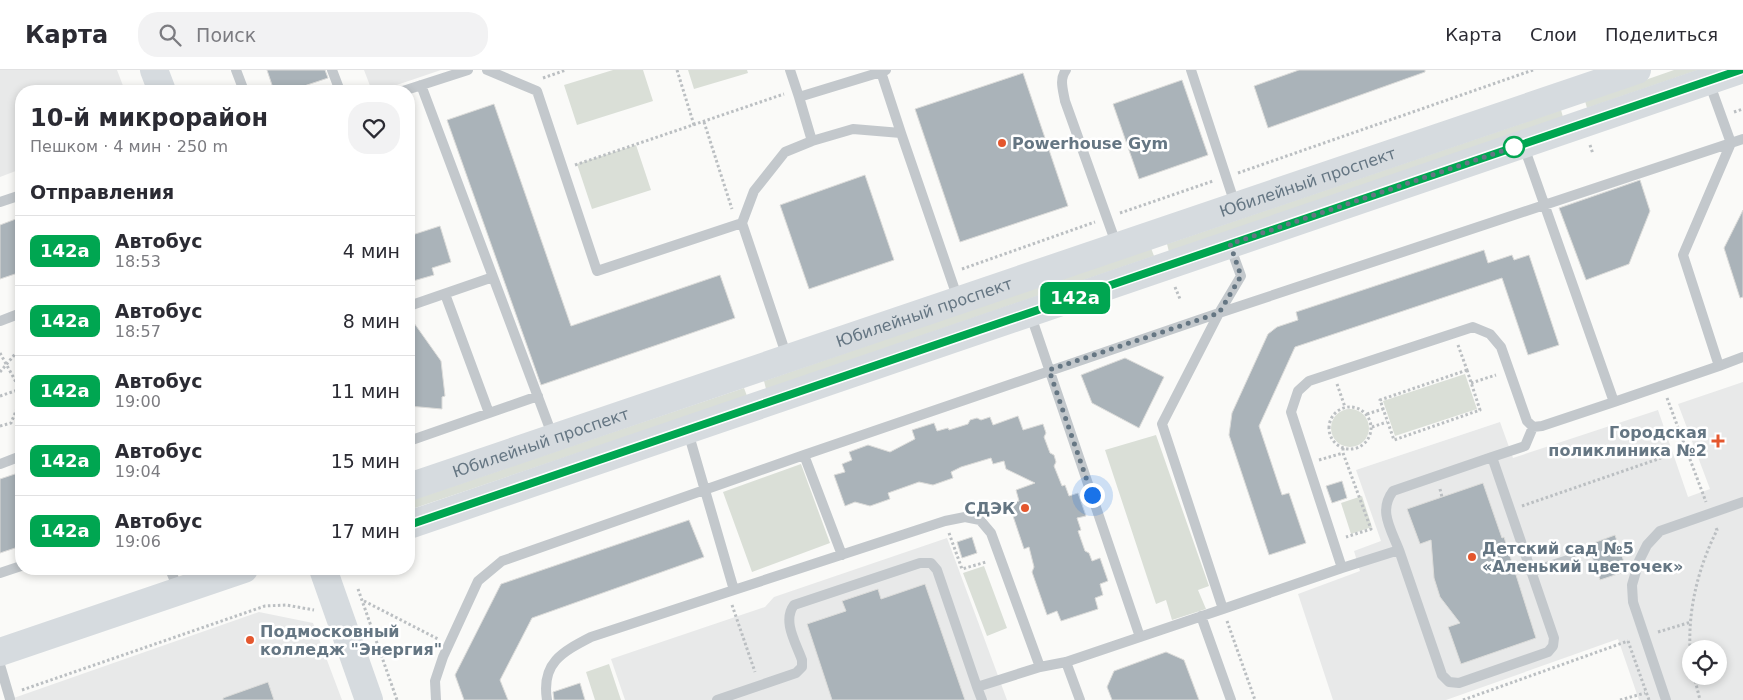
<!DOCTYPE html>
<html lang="ru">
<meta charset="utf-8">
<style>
body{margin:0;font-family:"DejaVu Sans",sans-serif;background:#f2f2f3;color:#2b2b33;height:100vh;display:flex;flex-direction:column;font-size:19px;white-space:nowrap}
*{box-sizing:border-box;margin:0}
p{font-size:16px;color:#7c7c81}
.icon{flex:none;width:28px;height:28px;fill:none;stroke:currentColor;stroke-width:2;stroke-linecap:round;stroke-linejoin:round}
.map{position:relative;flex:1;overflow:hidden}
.drawer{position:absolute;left:15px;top:15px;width:400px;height:490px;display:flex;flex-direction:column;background:#fff;border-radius:20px;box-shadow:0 2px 8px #0003}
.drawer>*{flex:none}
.badge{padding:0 10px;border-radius:8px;font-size:18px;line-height:32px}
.buttons{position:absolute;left:1682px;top:570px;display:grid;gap:10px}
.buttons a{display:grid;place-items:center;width:45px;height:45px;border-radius:50%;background:#fff;box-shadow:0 2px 8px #0003;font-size:25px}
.you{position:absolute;width:25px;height:25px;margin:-12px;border:4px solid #fff;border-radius:50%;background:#1a73e8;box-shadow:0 0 0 8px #1a73e833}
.map>.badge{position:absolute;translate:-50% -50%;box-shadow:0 0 0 2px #fff}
h2{padding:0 15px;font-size:19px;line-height:45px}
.round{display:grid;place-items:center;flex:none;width:52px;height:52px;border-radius:20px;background:#f2f2f3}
.summary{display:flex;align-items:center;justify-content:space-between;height:85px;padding:0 15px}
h1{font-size:24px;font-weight:700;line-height:38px}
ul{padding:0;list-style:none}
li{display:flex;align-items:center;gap:15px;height:70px;padding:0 15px;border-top:1px solid #e1e1e2}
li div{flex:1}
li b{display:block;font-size:19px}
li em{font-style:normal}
li .badge{min-width:55px;font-weight:700;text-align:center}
header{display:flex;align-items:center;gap:30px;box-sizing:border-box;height:70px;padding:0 25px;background:#fff;border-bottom:1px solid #e1e1e2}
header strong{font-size:24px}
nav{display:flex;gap:28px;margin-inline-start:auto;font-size:18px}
.search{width:350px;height:45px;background:#f2f2f3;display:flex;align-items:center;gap:12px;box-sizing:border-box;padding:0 18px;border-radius:20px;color:#7c7c81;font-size:19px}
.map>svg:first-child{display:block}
</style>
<header>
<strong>Карта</strong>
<div class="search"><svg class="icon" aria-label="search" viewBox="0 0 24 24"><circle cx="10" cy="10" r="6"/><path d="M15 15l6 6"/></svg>Поиск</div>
<nav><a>Карта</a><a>Слои</a><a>Поделиться</a></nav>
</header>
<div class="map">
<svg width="1743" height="630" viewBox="0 0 1743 630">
<rect width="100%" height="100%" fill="#fafaf8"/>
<!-- built -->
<path fill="#e8e9e9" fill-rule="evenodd" d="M0,0H117L125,21H21V99L0,107Z
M364,0H441L379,21H372Z
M1743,312V630H1639L1618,569L1446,630H1333L1298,524L1360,501L1354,481L1381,471L1356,400L1500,352L1513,388L1658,340L1688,427L1710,419L1678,334ZM1691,579H1719V606H1691Z
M947,468L1007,630H625L611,589L765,537L774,527Z
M259,542L313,553L342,630H8Z"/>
<!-- green -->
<path fill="#dadfd7" d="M613,0H643L653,31L577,55L564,15Z
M688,0H747L748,3L694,19Z
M1674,0H1698L1587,38L1585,31Z
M1561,40L1563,47L1169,182L1167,174Z
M636,75L651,120L592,139L577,94Z
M1151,178L1154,186L766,319L764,311Z
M1465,304L1477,339L1395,366L1383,331Z
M744,318L747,326L409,440V431Z
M1331 358a19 19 0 1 1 38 0a19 19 0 1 1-38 0Z
M1156,365L1209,516L1198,520L1206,539L1172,550L1166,530L1156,534L1105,380Z
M801,394L830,473L752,502L723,422Z
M1362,426L1372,457L1351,464L1341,433Z
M984,496L1007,558L987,566L963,503Z
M609,594L621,630H595L586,602Z"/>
<!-- building -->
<path fill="#aab3b9" stroke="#dcdcda" d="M267,0H325L328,8L289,21H274Z
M1299,0H1425V2L1268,58L1254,16Z
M1023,3L1068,136L960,172L915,39Z
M1182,10L1208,85L1139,109L1113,34Z
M494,34L571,256L720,205L735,248L541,315L447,50Z
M865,105L894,190L809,219L780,135Z
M1640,110L1650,141L1629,194L1586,210L1559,138Z
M1743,140V227L1740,228L1724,178Z
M21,147V202L0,209V155Z
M440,156L451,192L432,198L434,205L413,211L409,198V166Z
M1484,180L1488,193L1512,185L1514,190L1529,185L1559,275L1528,285L1502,208L1295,277L1259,356L1282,425L1289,423L1306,473L1269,485L1229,365L1232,343L1268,264L1277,257L1298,250L1296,242Z
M409,246L441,291L445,326L442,327V339L409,336Z
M1125,288L1164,307L1139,358L1092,333L1081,305Z
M1018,346L1023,360L1043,354L1046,363L1044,367L1050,383L1054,385L1056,392L1054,396L1062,416L1065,415L1069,426L1078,423L1086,446L1077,448L1081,460L1078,461L1085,481L1089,483L1092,491L1100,488L1108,511L1100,514L1103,525L1095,528L1098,539L1061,551L1057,541L1047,545L1032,502L1034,497L1029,477L1024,479L1009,434L1019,431L1016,420L1035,413L1006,399L1004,391L993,394L991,388L961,397L951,402L953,408L933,415L919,412L888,423L890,429L870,436L855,432L845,436L834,405L845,402L842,394L852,390L849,382L868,375L890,382L915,369L912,360L934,353L937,361L948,358L949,360L968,354L970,350L977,348L981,350L990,347L993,355Z
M21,402V476L0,483V409Z
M1342,411L1347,428L1332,433L1326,416Z
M1483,413L1502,468L1504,467L1536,568L1461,594L1448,557L1460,553L1440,527L1434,508L1431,470L1420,474L1407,439Z
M689,450L704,487L532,548L500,610L508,630H464L455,605L501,514Z
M1615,465L1627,501L1600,510L1588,475Z
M972,467L977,483L962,488L957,472Z
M925,514L965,630H832L807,554L846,541L842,531L878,519L881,529Z
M1166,582L1184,590L1199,630H1112L1107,617L1114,601Z
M268,612L274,630H223V628Z
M580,613L585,630H554L553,622Z"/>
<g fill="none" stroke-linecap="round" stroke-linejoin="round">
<!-- path -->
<path stroke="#bbbfc2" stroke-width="3" stroke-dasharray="2.5 2.5" stroke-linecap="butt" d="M677,0L694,55
M543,8L566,0
M1734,42L1743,39
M704,52L732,139
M1590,75L1593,84
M575,95L784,24
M1238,103L1533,0
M1120,143L1213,111
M962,199L1095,152
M1175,217L1180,229
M1458,275L1467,300
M0,283L21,321
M1467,300L1480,340L1394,370L1380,330Z
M0,302L21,277
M1471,313L1496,305
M1337,314L1345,337
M0,326L21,319
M1667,328L1706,432
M1329 358a21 21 0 1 1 42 0a21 21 0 1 1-42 0Z
M1367,344L1383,339
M0,356L11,353L21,329
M1372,357L1387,352
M1343,378V383L1371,459L1346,467
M1319,390L1343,383
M1440,419L1442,427
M1522,436L1661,388
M949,463L962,499L986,492
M358,519L397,630
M364,531L438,569
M732,535L755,602
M1227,551L1255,630
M1658,562L1691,552
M1628,571L1649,630
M1691,591C1686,546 1697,500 1717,460L1715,456
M1694,606L1700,630
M22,620L265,536L286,535L314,540
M1463,630L1628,571
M1620,630L1645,623"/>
<!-- lane -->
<path stroke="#c3c8cc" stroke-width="10" d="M236,0L244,21
M332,0L340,21
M487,0L537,21L597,201L742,153
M790,0L799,27L881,2
M886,0L881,2L901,63
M1066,0C1059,9 1063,20 1065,31L1117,176
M1191,0L1235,134
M1709,12L1731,73L1683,185L1719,296L1743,287
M421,15L553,367
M403,21L468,0
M799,27L812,71
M0,132L21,125
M445,224L489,343
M409,236L493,207
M0,251L21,243
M787,287L742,153L754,121L785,82L812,71L853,59L901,63L958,229
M1614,332L1719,296
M409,371L538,326
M1492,387L1525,376L1533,357
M0,394L21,386
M842,485L804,385L1219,243L1743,69
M1342,498L1399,480L1442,605L1449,612L1459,613L1548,582L1553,576L1554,568L1492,387L1393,421C1378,441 1391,459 1399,480
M170,499L179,521
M1531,502L1571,489
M0,503L21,496
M734,520L945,451L965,447L980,450L991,463L1040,597L1066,592L1140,567L1030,243
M1223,539L1342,498L1291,342L1298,321L1309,311L1473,257L1490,264L1501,277L1527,351L1533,357L1542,356L1614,332L1523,74
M1201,546L1231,630
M1140,567L1223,539L1162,354L1219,243L1241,206L1230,176
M1066,592L1080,630
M0,595L10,629
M977,617L982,630
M436,630L435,611L443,587L478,511L502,491L804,385
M547,630C541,593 562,582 591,567L734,520L688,362
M717,630L796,603L802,597V590C796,573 782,551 794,535L920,493H931L937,500L977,617L1040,597
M1666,630L1633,532L1632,515L1639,491L1647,475L1660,461L1743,432"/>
<!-- secondary -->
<g stroke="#d6dbdf" stroke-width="28">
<path d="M154,0L162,21"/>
<path id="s1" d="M409,417L1637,0"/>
<path d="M409,455L1740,0"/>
<path d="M323,499L369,630"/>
<path d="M0,582L244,499"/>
</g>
</g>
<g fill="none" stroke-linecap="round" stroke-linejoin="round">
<defs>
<path id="line" d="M409,455L1740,0"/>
</defs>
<!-- line casing -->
<use href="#line" stroke="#fff" stroke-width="11"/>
<!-- line -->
<use href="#line" stroke="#00a651" stroke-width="8"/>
<!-- walk -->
<path stroke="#657683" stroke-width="5" stroke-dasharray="0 9" d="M1092,425L1049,300L1219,243L1241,206L1230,174L1514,77"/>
</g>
<!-- markers -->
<g fill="#e4572e" stroke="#fff" stroke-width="2">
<circle cx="1002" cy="73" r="5"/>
<path d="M1715.5 363.5h5v5h5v5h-5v5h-5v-5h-5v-5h5z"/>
<circle cx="1025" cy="438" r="5"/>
<circle cx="1472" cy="487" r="5"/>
<circle cx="250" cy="570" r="5"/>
</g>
<circle fill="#fff" stroke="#00a651" stroke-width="2.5" cx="1514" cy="77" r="10"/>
<g text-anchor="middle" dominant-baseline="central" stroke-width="5" stroke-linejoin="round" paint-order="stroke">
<!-- poi labels -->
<g font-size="16" font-weight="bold" fill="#657683" stroke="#fff" text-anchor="start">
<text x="1012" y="73">Powerhouse Gym</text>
<text x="1707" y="362" text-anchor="end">Городская<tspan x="1707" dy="18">поликлиника №2</tspan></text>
<text x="1015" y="438" text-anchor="end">СДЭК</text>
<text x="1482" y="478">Детский сад №5<tspan x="1482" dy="18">«Аленький цветочек»</tspan></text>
<text x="260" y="561">Подмосковный<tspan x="260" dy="18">колледж "Энергия"</tspan></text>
</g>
<!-- street labels -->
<g font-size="16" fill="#657683" stroke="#fff">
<text stroke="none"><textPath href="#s1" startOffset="949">Юбилейный проспект</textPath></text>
<text stroke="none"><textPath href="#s1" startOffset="544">Юбилейный проспект</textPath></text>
<text stroke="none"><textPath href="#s1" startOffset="139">Юбилейный проспект</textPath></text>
</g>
</g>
</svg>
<div class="buttons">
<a><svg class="icon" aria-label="locate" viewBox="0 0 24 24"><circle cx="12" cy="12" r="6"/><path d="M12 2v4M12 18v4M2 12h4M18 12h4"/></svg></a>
</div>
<div class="you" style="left:1092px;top:425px"></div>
<b class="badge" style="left:1075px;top:228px;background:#00a651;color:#fff">142а</b>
<section class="drawer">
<div class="summary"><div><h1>10-й микрорайон</h1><p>Пешком · 4 мин · 250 m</p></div><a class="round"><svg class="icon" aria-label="heart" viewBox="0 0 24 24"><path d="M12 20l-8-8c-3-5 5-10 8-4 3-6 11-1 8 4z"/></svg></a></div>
<h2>Отправления</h2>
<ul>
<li><span class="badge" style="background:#00a651;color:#fff">142а</span><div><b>Автобус</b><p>18:53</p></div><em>4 мин</em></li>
<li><span class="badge" style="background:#00a651;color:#fff">142а</span><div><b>Автобус</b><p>18:57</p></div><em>8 мин</em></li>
<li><span class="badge" style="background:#00a651;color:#fff">142а</span><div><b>Автобус</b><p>19:00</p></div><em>11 мин</em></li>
<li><span class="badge" style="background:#00a651;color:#fff">142а</span><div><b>Автобус</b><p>19:04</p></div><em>15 мин</em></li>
<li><span class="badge" style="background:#00a651;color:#fff">142а</span><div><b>Автобус</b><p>19:06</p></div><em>17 мин</em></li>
</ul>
</section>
</div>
